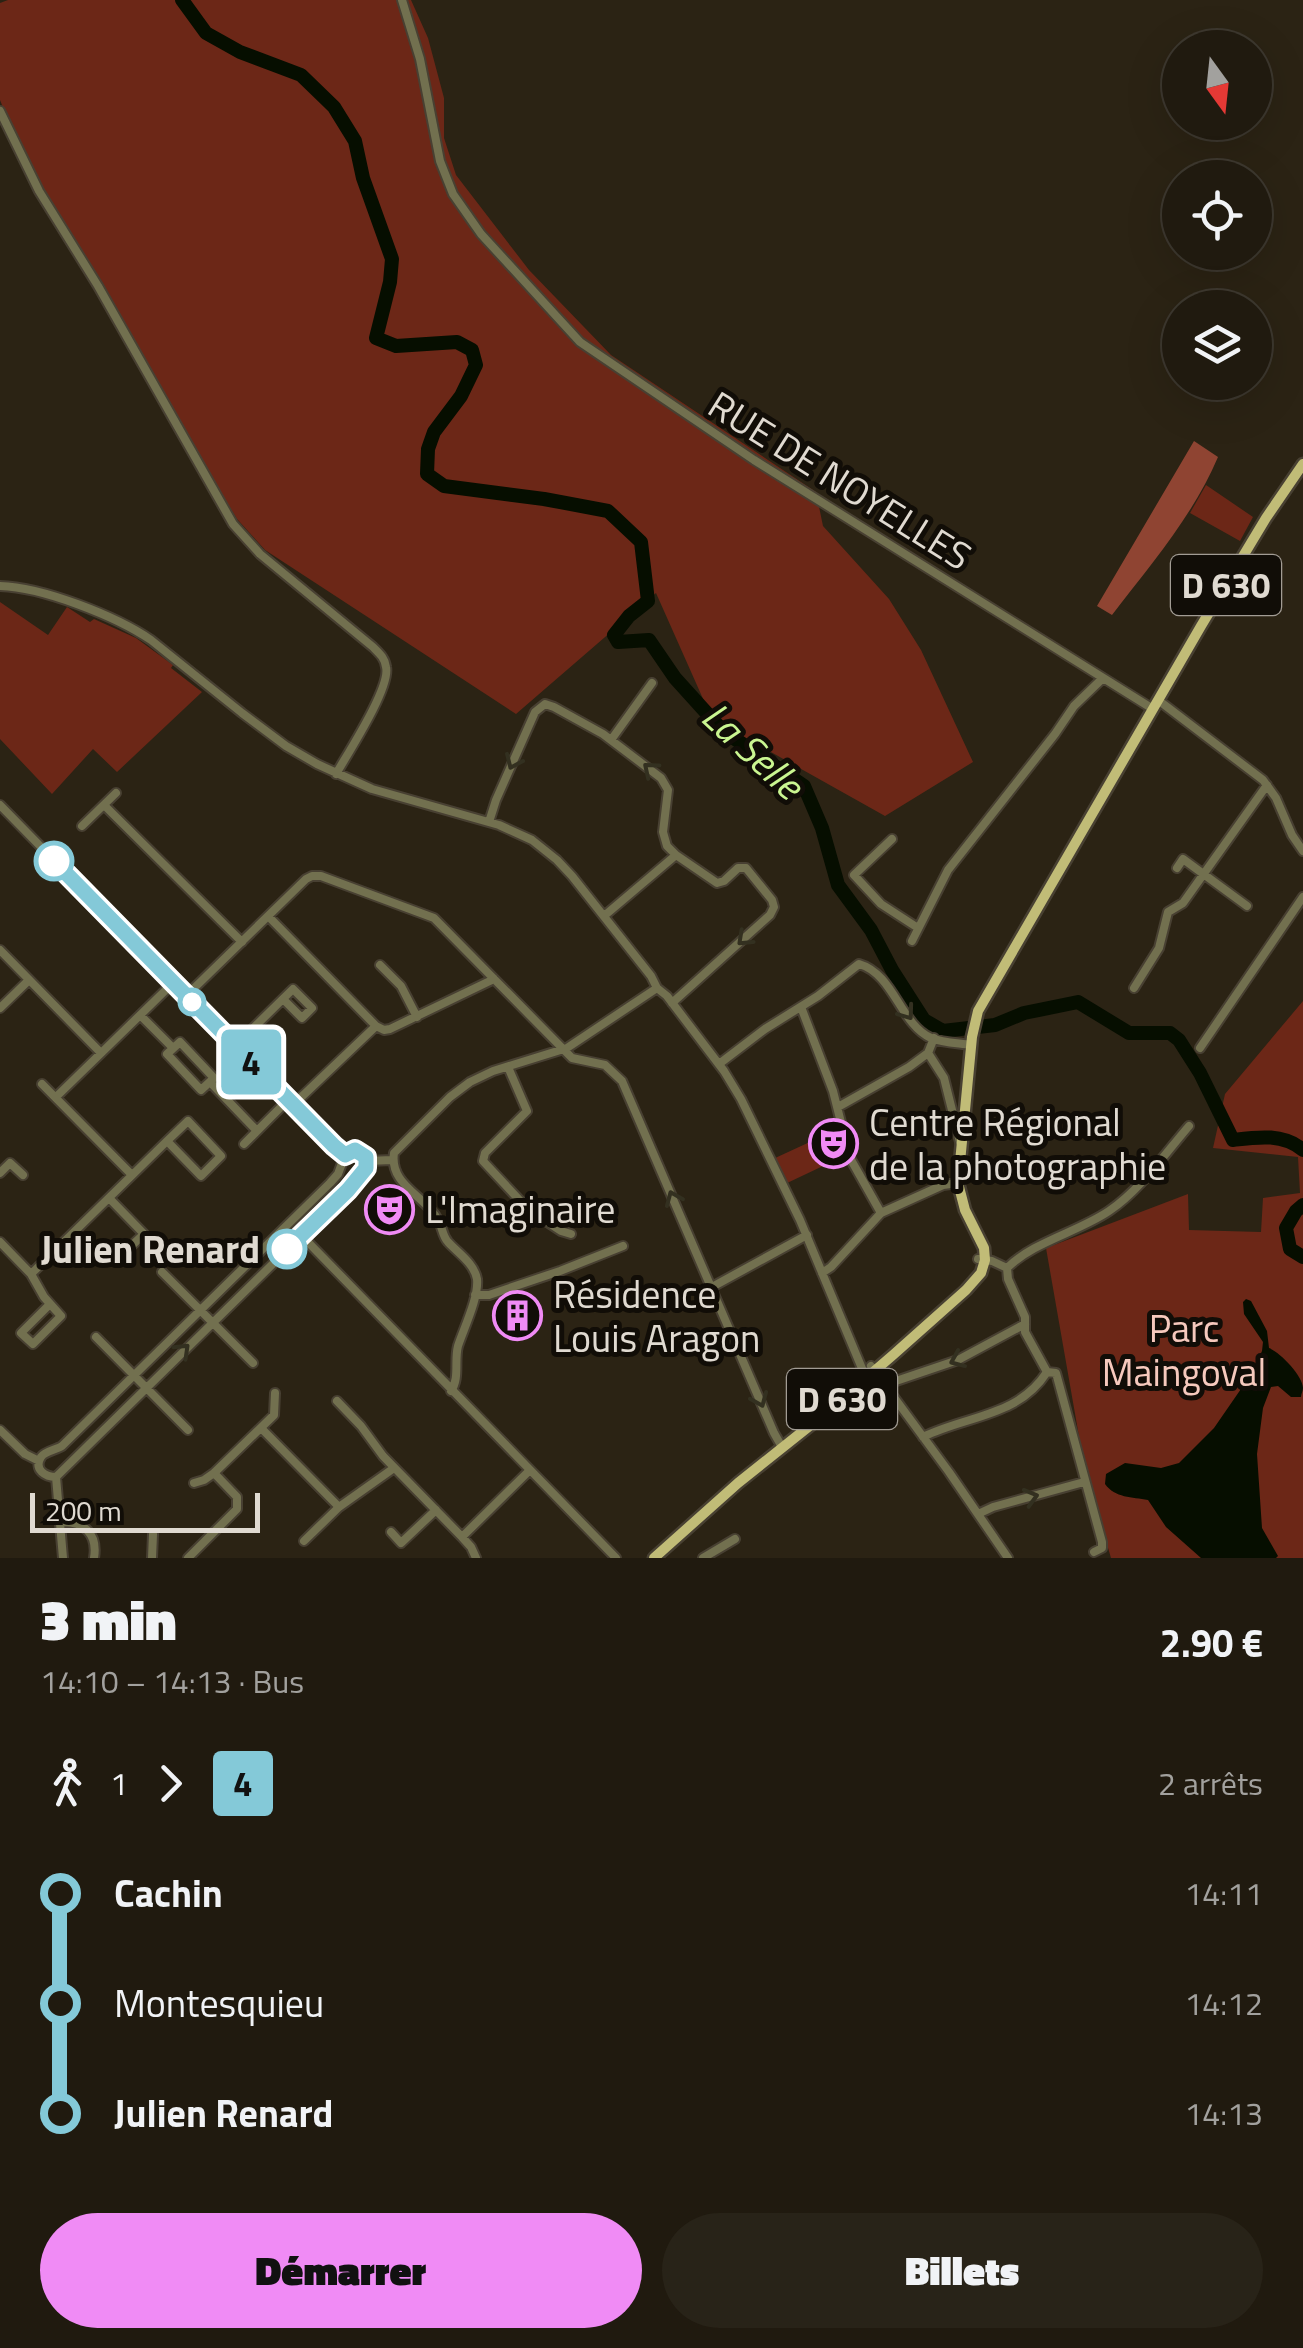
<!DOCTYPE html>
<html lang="fr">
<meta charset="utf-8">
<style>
body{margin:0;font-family:"Titillium Web",sans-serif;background:#282318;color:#f1f3f6;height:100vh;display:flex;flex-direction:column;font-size:38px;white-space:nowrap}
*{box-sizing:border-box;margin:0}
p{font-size:32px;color:#a2a19e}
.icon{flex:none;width:55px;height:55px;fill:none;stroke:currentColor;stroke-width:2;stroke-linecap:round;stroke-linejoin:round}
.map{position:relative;height:1558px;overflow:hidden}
.details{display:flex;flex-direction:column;background:#201a0f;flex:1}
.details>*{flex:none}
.badge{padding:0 20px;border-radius:8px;font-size:35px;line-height:65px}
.needle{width:65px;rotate:165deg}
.buttons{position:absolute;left:1162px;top:30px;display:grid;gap:20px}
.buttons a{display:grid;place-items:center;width:110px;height:110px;border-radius:50%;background:#201a0f;box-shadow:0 10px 40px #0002,0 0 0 2px #3d382f;font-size:50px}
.scale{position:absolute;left:30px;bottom:25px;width:230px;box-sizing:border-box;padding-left:10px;border:5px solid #e0dad1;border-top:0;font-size:28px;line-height:35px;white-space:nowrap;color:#e0dad1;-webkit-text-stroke:8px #110d07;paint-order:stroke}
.map>.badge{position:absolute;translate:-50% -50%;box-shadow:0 0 0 5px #fff}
.legs{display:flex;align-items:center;gap:15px;height:110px;padding:0 40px;font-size:32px}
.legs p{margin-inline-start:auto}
.head{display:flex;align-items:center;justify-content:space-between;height:170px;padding:0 40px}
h1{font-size:55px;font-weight:800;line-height:75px}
.action{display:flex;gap:20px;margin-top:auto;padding:20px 40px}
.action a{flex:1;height:115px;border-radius:60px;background:#f08bf5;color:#111;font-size:40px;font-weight:800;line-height:115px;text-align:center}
.action a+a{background:#282318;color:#f1f3f6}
ul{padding:0 40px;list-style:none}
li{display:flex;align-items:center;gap:35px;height:110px;font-size:38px}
li i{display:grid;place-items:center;width:15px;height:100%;margin:0 12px;background:currentColor}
li i::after{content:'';width:25px;height:25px;margin:-12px;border:8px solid;border-radius:50%;background:#201a0f}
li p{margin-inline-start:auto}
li:first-child i{background:linear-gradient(#0000 50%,currentColor 0)}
li:last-child i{background:linear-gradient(currentColor 50%,#0000 0)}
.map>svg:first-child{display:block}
</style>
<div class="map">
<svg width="1303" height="1558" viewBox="0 0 1303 1558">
<rect width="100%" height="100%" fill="#2b2314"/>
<!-- green -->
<path fill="#6c2717" d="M8,0H411L428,38L444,98V138L456,175L529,270L611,355L816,492L823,526L889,599L921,650L973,762L885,816L712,719L656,593L516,714L265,550L237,519L215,483L101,280L64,226L39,198L0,100V3Z
M1206,485L1253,517L1240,541L1190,513Z
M0,602L48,635L67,607L90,622L94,619L136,638L173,665L171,668L202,692L117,772L93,749L52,794L0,739Z
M1303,1001V1558H1111L1084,1465L1046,1248L1188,1194L1189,1230L1261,1232L1263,1198L1300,1193L1298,1157L1213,1148L1225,1094Z
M812,1141L823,1166L785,1184L773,1159Z"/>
<!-- forest -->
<path fill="#8f4432" d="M1194,441L1218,457C1193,516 1151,564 1112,615L1097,606Z"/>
<!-- water -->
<path fill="#060e00" d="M1246,1299L1251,1301L1267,1331L1269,1348C1280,1352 1303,1376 1303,1388C1303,1391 1301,1394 1301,1397H1291L1278,1386L1271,1387L1263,1408L1257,1454L1262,1528L1278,1556L1276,1558H1201L1166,1527L1148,1500C1132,1497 1115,1498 1105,1484L1106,1474L1125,1463L1161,1468L1179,1463L1214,1428L1252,1373L1262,1351L1263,1342L1244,1314L1243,1302Z"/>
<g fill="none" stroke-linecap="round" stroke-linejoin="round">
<!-- river -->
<path stroke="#060e00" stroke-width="14" d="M182,0L206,33L240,52L301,75L334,107L355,141L363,178L392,259L390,282L376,338L396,346L457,342L472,350L476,365L461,396L434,432L428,449L427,474L444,486L544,499L608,511L641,542L648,601L629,616L614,635L618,642L649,640L675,678L722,730L804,786L822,828L838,885L871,930L892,970L924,1020L943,1031L995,1025L1024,1013L1078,1002L1129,1033H1170L1179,1040L1200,1073L1233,1140C1257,1137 1283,1133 1303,1150
M1303,1205L1296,1211L1286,1228L1290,1249L1303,1257"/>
<defs>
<path id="minor" d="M402,0L420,59L440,161L453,194L481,234L580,342L754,460L1153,709
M0,111L39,191L98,286L233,524L260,554L373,647C379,653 385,658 386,667C391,687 348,753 336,774
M0,586C42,587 116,616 151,640L242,713L286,746L317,764L372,789L499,825L532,840L557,860L572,876L651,976L657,988L667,996L724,1071L741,1099L800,1220L866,1378
M1158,700L1263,780L1276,798L1292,835L1303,851
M611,740L652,683
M0,805L325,1137L345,1155
M104,805L242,942
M489,822L496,800L535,712L545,704L554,707L603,734L661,778L668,790L663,832L667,846L676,855L717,883L724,881L738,868H746L772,900L774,907L770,915L672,1003
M82,826L116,793
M892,839L854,875L881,904L918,928
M1177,868L1183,859L1247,906
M268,916L376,1026L384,1030L390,1029L494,979
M604,916L676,855
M912,941L948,870L1055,734L1074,706L1103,678
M0,950L101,1053
M380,965L401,986L417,1017
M1134,988L1159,948L1168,912L1183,903L1267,785
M186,996L306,879L312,876H321L434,918L572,1058L605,1065L622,1081L774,1433L782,1447
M801,1007L833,1091L850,1158L881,1213
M0,1008L29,980
M140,1015L173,1048
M180,1042L214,1078L201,1090L167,1054Z
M235,1046L293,989L312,1008L302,1018L283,999
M1200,1048L1303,897
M928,1053L944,1078L960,1142
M719,1064L765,1029L818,996L859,964C894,974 900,1024 931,1038C943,1043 958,1043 971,1045
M508,1067L527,1111L485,1153L483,1161L525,1206
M210,1082L257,1131
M42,1084L132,1175
M56,1097L173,983
M293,1105L376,1026
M838,1107L909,1067L928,1053L934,1038
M244,1144L288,1100
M367,1161L392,1160
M0,1173L10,1163L23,1175
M109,1198L144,1234L127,1250L122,1245
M532,1212L561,1231L571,1234
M301,1235L616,1558
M0,1242L31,1274
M978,1259L992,1261L1007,1268C1033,1242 1078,1232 1109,1211C1140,1190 1164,1155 1189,1126
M1007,1268L1008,1279L1025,1317V1332L1047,1372L1056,1373L1102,1542V1548L1094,1552
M162,1272L253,1363
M822,1273L831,1267L881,1213L943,1185L958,1183
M712,1287L807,1235
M475,1295H489L560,1271L623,1246
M50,1304L21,1333L33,1344L61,1316L44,1297L31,1274L167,1141L188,1121L221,1156L201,1176L167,1141
M96,1337L188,1430
M871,1366L949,1472L1008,1558
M885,1386L896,1381L958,1360L1025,1324
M451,1391C460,1378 454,1361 458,1346C464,1328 479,1297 477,1279C474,1263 458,1253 448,1242C442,1235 443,1229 439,1222C427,1196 389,1186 394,1153L450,1097L470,1082L493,1071L567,1048L657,988
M337,1401L361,1426L383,1456L462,1537
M261,1428L339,1507L394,1468
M0,1430L25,1454L39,1461
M923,1437C968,1415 1018,1417 1047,1372
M56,1477L348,1190L364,1170L367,1161L363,1154L357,1151L345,1155
M56,1477C46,1477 33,1470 41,1457C45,1451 56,1450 62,1446L330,1183L338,1174L345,1155
M56,1477L63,1558
M194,1483L204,1480L214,1473
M978,1514L993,1507L1084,1482
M61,1522C84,1521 98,1534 94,1558
M391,1532L401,1543L436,1510
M304,1541L339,1507
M152,1558L153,1534
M188,1558L237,1509V1497L214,1473L274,1415L275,1393
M476,1558L471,1547L462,1537L530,1470
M703,1558L735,1539"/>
<path id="major" d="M654,1558L738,1483L822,1416L893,1355L966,1290L981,1273L985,1260L984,1248L965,1210L958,1183L972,1037L978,1011L1201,626L1266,518L1303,464"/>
</defs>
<!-- minor casing -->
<use href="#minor" stroke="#484032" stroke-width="12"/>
<!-- major casing -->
<use href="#major" stroke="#484032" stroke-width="15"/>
<!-- minor -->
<use href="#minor" stroke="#72704f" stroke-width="8"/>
<!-- major -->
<use href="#major" stroke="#c1bc77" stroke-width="10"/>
</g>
<!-- one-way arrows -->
<defs><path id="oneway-chevron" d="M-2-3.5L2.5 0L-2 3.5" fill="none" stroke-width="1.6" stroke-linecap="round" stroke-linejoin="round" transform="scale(2.5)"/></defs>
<g stroke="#333020">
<use href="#oneway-chevron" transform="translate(513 762) rotate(114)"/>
<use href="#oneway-chevron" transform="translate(650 769) rotate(-140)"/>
<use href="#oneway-chevron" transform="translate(744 939) rotate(137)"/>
<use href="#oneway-chevron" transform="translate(907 1013) rotate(54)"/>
<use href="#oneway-chevron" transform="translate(673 1198) rotate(-113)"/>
<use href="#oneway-chevron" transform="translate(183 1350) rotate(-44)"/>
<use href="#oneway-chevron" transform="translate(957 1360) rotate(157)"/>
<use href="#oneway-chevron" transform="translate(760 1400) rotate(67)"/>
<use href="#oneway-chevron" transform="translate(1031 1497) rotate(-16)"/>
</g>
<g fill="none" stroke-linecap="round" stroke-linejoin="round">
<defs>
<path id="line-1" d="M54,861L334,1146L345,1155L355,1150L366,1157V1168L348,1190L287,1249"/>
</defs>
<!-- line-1 casing -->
<use href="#line-1" stroke="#fff" stroke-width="22"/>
<!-- line-1 -->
<use href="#line-1" stroke="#84c9d8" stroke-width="15"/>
</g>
<!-- icons -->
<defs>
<symbol id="theatre-ring" viewBox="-11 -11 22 22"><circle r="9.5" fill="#110d07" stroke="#f08bf5" stroke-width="1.5"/><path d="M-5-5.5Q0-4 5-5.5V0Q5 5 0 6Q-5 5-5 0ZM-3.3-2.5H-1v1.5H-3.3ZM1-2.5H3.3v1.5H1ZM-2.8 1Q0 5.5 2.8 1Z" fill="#f08bf5"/></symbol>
<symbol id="building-ring" viewBox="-11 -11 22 22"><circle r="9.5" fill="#110d07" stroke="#f08bf5" stroke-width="1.5"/><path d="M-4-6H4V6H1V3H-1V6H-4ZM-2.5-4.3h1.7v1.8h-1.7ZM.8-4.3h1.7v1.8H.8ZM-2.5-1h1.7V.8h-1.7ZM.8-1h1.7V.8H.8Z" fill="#f08bf5"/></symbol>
</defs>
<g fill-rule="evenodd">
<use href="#theatre-ring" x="806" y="1116" width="55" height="55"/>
<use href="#theatre-ring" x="362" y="1182" width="55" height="55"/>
<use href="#building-ring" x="490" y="1288" width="55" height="55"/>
</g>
<!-- markers -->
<g fill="#fff" stroke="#84c9d8" stroke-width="5">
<circle cx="54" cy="861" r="18"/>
<circle cx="192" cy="1002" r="12"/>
<circle cx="287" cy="1249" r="18"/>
</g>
<g text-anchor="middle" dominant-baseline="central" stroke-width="10" stroke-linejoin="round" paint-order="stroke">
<!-- shield labels -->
<g fill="#110d07" stroke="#a29c94" stroke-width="2.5">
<rect x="1171" y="555" width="110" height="60" rx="8"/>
<rect x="787" y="1369" width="110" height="60" rx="8"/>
</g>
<g font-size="35" font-weight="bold" fill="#e0dad1">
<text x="1226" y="585">D 630</text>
<text x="842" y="1399">D 630</text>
</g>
<!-- street labels -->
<g font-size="38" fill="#e0dad1" stroke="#110d07">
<text transform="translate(840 480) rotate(32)">RUE DE NOYELLES</text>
</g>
<!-- poi labels -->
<g font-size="38" fill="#e0dad1" stroke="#110d07" text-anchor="start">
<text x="869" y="1122">Centre Régional<tspan x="869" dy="44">de la photographie</tspan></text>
<text x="425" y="1209">L'Imaginaire</text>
<text x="553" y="1294">Résidence<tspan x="553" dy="44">Louis Aragon</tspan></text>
</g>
<!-- stop labels -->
<g font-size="38" font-weight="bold" fill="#e0dad1" stroke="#110d07" text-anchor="end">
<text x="260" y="1249">Julien Renard</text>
</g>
<!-- park labels -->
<g font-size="38" fill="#f6c9bd" stroke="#110d07">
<text x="1184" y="1328">Parc<tspan x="1184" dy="44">Maingoval</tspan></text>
</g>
<!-- water labels -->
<g font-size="40" font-style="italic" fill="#caf691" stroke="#110d07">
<text transform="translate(753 750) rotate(43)">La Selle</text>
</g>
</g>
</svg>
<div class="buttons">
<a><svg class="needle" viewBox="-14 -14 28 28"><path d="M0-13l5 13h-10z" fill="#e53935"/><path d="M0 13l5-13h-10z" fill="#a2a19e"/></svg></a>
<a><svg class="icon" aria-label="locate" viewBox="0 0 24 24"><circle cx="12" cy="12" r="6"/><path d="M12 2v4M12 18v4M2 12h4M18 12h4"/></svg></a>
<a><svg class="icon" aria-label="layers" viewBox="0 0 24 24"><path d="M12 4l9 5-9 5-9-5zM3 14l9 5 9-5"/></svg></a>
</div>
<div class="scale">200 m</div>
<b class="badge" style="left:251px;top:1062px;background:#84c9d8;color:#111">4</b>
</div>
<section class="details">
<div class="head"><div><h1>3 min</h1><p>14:10 – 14:13 · Bus</p></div><b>2.90 €</b></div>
<div class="legs"><svg class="icon" aria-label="walk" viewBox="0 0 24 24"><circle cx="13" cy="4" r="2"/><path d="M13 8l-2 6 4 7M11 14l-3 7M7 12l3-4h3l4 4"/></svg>1<svg class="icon" aria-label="forward" viewBox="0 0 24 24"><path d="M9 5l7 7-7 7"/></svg><b class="badge" style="background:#84c9d8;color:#111">4</b><p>2 arrêts</p></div>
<ul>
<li><i style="color:#84c9d8"></i><b>Cachin</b><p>14:11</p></li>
<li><i style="color:#84c9d8"></i><span>Montesquieu</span><p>14:12</p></li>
<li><i style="color:#84c9d8"></i><b>Julien Renard</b><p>14:13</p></li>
</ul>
<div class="action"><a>Démarrer</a><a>Billets</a></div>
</section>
